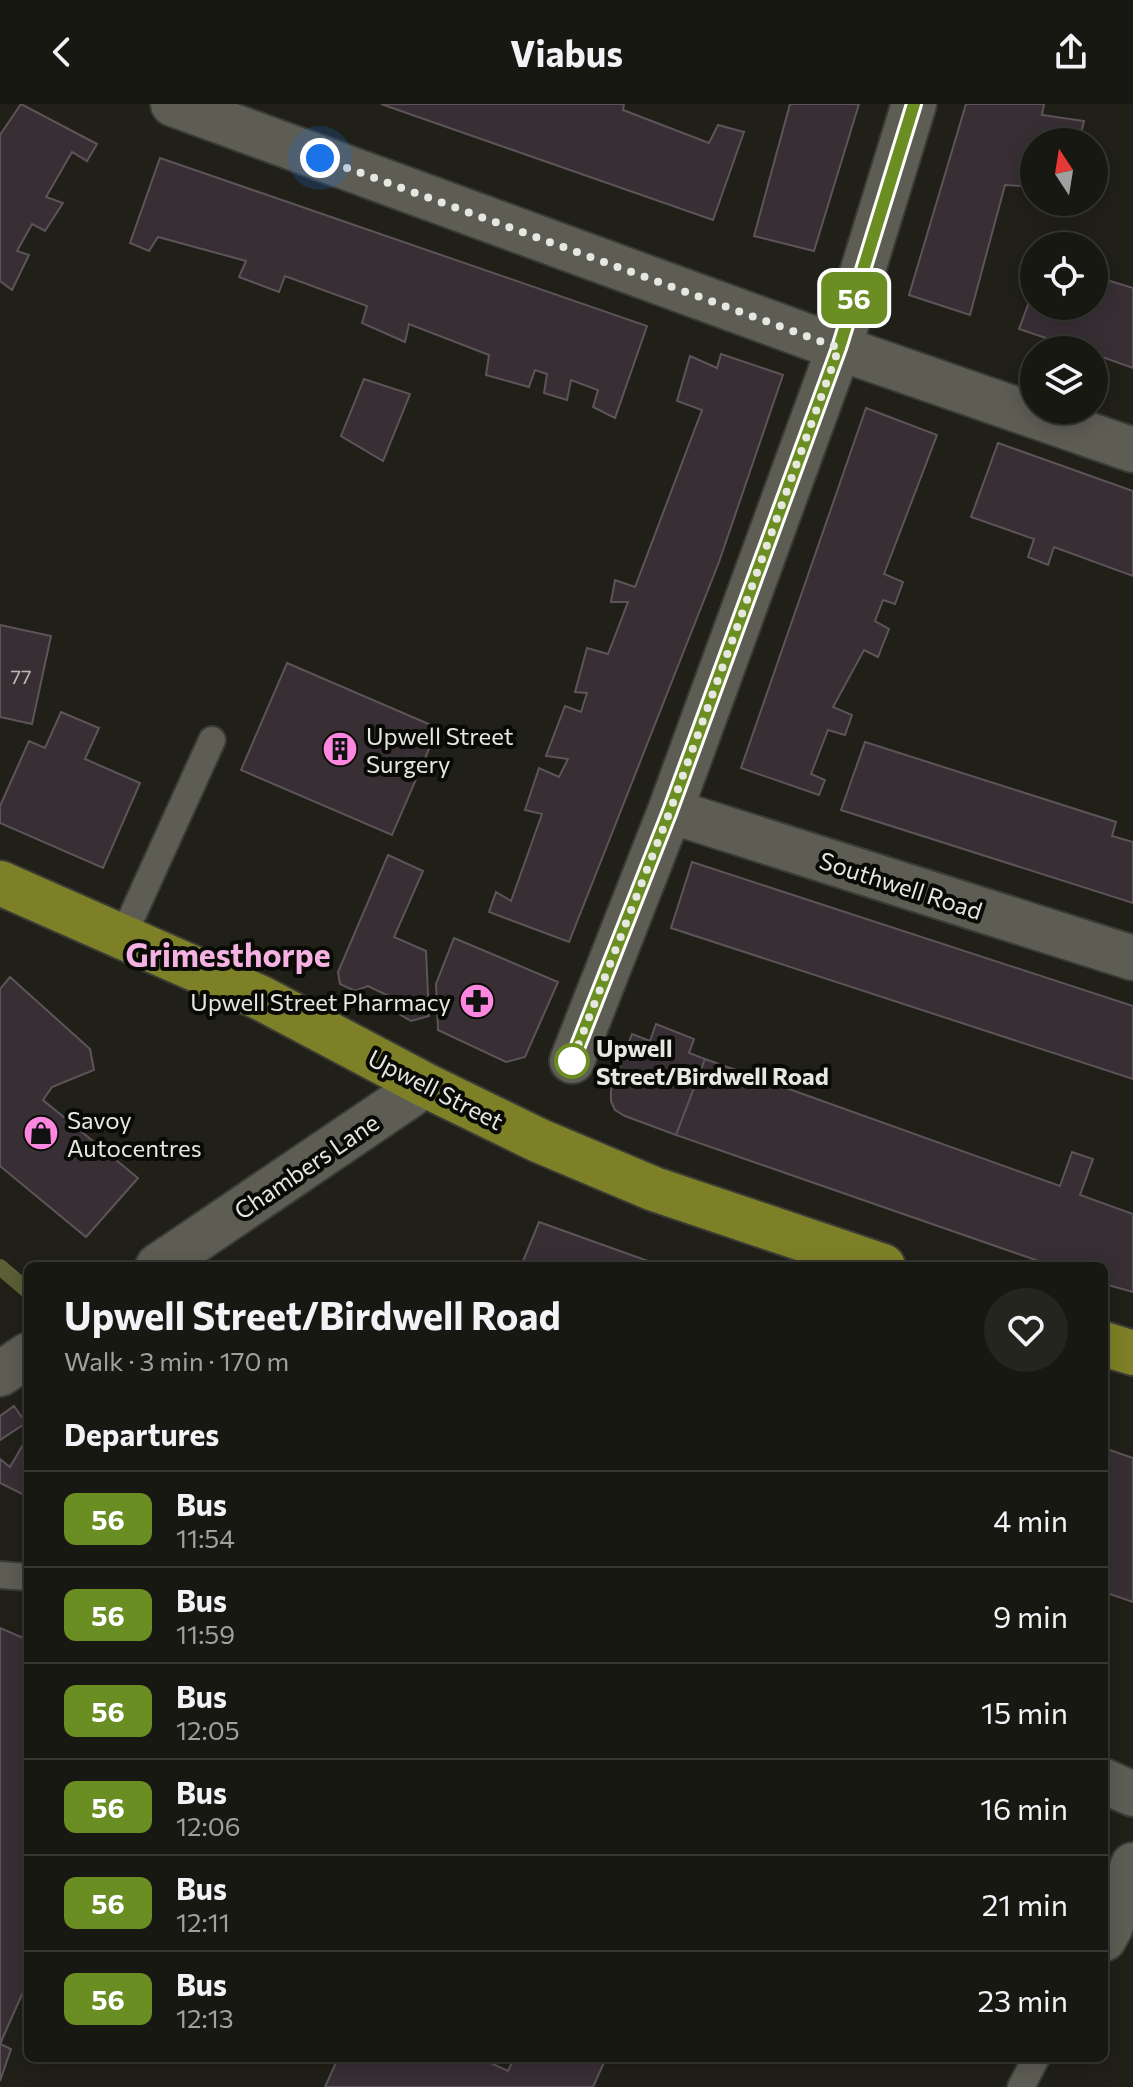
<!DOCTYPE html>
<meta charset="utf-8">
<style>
body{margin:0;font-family:Commissioner,sans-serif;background:#252520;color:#f1f3f6;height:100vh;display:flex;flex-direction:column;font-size:30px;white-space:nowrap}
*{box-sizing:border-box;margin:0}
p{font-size:26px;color:#9fa09f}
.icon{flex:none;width:44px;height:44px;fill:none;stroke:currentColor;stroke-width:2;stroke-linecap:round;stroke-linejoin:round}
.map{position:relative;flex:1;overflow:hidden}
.details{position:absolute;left:24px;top:1158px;width:1084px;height:800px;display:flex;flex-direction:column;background:#181812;border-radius:12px;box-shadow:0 4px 20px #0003,0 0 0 2px #363732}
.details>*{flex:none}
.badge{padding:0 16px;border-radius:12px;font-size:28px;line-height:52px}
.needle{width:52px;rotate:348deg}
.tools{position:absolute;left:1020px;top:24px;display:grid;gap:16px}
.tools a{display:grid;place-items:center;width:88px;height:88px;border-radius:50%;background:#181812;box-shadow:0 4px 20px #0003,0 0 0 2px #363732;font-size:40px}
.you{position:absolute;width:40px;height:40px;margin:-20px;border:6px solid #fff;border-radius:50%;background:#1a73e8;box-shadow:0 0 0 12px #1a73e833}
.map>.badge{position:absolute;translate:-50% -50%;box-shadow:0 0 0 4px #fff}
h2{padding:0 40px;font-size:30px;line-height:72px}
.round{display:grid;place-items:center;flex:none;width:84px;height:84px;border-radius:42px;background:#252520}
.head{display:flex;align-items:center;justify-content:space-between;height:136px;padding:0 40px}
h1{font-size:38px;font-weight:700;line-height:60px}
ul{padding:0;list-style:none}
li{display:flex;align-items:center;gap:24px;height:96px;padding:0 40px;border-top:2px solid #363732}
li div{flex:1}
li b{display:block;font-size:30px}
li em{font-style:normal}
li .badge{min-width:88px;font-weight:700;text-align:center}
header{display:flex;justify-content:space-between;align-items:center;height:104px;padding:0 40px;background:#181812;font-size:36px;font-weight:700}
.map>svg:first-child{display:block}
</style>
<header><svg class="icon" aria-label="back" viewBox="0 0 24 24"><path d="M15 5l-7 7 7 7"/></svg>Viabus<svg class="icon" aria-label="share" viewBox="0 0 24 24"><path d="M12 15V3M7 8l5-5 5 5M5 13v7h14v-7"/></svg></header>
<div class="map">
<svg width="1133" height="1983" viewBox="0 0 1133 1983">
<rect width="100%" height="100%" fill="#202018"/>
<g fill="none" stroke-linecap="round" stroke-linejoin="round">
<!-- stream -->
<path stroke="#5c5e36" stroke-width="16" d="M0,1163L28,1187"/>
</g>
<!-- building -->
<path fill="#382f35" stroke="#5d545a" stroke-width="2" d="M21,0L97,40L87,57L72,48L46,93L63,99L45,127L32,120L17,147L29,151L12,186L0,177V31Z
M381,0H624L623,6L709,39L718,21L744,28L713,116Z
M790,0H859L814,147L754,132Z
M966,0H1044L1042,11L1084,17L1079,38L1049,31L1047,38H1034V50H1030L1022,82L1005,81L970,211L909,191Z
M160,54L647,222L615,314L593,303L598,286L571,276L567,296L544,289L547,270L535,266L529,283L486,271L489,251L409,220L405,238L362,219L367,202L285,172L279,188L239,173L246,157L158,133L149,147L130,139Z
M1094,172L1133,184V264L1094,250V246H1081L1019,225L1034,185V202H1094Z
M721,250L783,271L719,458L569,838L489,808L496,788L511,797L542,710L525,706L539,664L559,673L568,655L546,652L565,602L581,608L587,589L575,588L587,544L608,550L628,498H611L615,476L635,483L702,306L677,297L690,252L717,264Z
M364,275L410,290L383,357L341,332Z
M866,304L937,331L884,470L903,478L895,500L883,496L875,517L889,525L878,553L864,546L833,603L852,611L845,631L828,626L811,670L825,676L819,691L741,664Z
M998,339L1133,387V472L1054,443L1048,461L1028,453L1034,435L971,413Z
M0,521L51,532L32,620L0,613Z
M287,559L438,624L392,731L241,666Z
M61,608L99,624L85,655L140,679L103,764L0,719V702L29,637L45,644Z
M865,638L1116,718L1112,732L1133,738V799L841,706Z
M388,751L423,767L394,833L426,847L429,912L411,917L399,910L395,895L368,882L355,887L340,880L338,868Z
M692,758L1133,902V975L671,824Z
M454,834L558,878L525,953L506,958L438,926L436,880Z
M10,873L90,945L94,966L52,983L43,996L138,1074L86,1133L0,1062V885Z
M656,920L694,935L689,949L705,955L676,1031L625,1012L615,1006L611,997V986L632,930L650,937Z
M705,955L1060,1082L1072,1048L1093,1055L1080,1091L1133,1110V1188L1104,1180V1162H1053L676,1031Z
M539,1118L662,1162H521Z
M14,1302L26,1319L0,1336V1312Z
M28,1332V1393L0,1379V1355L10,1363Z
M1104,1344L1133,1354V1498L1104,1488Z
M0,1524L28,1536V1877L0,1940L11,1945L0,1977Z
M338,1954H480L508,1967L514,1954H606L593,1983H325Z"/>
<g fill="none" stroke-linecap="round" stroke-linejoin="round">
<defs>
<path id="lane" d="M123,832L212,636
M0,1471L28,1473
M1021,1983L1036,1954"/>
<path id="street" d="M173,0L839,244L1133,346
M670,707L1133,854
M572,957L670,707L839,244L914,0
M158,1162L425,981
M0,1270L28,1251
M1104,1677L1133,1690
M1104,1835L1110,1824L1133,1761"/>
<path id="primary" d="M0,779L261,894L425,981L540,1037L654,1085L883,1162
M1104,1240L1133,1249"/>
</defs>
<!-- lane casing -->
<use href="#lane" stroke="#3a3b35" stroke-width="30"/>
<!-- street casing -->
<use href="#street" stroke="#3a3b35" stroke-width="48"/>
<!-- primary casing -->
<use href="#primary" stroke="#3a3b35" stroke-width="48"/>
<!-- lane -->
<use href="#lane" stroke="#5d5d54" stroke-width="26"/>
<!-- street -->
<use href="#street" stroke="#5d5d54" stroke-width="44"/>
<!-- primary -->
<use href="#primary" stroke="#7e8028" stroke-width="44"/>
</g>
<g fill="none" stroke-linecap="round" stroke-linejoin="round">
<defs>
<path id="line" d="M572,957L670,707L839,244L914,0"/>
</defs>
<!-- line casing -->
<use href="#line" stroke="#fff" stroke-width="18"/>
<!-- line -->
<use href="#line" stroke="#6b8e23" stroke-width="12"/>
<!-- walk -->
<path stroke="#e6e7e1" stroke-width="8" stroke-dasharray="0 14.4" d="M320,54L839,244L670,707L572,957"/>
</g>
<!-- icons -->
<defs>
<symbol id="building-disc" viewBox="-11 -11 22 22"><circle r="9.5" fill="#fd86e1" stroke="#090a06"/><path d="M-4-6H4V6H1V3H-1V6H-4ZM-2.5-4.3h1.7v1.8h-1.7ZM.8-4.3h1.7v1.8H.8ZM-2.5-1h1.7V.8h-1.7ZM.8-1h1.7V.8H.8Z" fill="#111"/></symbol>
<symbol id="pharmacy-disc" viewBox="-11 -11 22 22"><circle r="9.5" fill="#fd86e1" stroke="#090a06"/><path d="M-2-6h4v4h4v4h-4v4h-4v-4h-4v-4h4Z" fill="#111"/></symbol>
<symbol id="shop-disc" viewBox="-11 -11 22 22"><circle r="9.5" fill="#fd86e1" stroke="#090a06"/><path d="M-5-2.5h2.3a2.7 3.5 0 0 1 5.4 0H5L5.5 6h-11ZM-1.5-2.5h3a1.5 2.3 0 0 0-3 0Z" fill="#111"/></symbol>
</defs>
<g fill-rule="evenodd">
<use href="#building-disc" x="320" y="625" width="40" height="40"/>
<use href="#pharmacy-disc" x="457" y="877" width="40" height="40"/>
<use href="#shop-disc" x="21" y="1009" width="40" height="40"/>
</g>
<!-- markers -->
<circle fill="#fff" stroke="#6b8e23" stroke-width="4" cx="572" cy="957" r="16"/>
<g text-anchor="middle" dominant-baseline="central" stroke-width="8" stroke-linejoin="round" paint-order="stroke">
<!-- number labels -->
<g font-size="20" fill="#bab9b6">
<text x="21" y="572">77</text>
</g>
<!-- poi labels -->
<g font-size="24" fill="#e6e7e1" stroke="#090a06" text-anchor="start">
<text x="366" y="631">Upwell Street<tspan x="366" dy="28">Surgery</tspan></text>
<text x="451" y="897" text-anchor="end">Upwell Street Pharmacy</text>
<text x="67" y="1015">Savoy<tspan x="67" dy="28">Autocentres</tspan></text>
</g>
<!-- street labels -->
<g font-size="24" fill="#e6e7e1" stroke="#090a06">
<text transform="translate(901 781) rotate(18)">Southwell Road</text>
<text transform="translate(436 985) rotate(27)">Upwell Street</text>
<text transform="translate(306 1062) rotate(-34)">Chambers Lane</text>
</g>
<!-- stop labels -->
<g font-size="24" font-weight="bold" fill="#e6e7e1" stroke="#090a06" text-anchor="start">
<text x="596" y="943">Upwell<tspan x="596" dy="28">Street/Birdwell Road</tspan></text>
</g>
<!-- district labels -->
<g font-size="32" font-weight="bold" fill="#f4b1e2" stroke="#090a06">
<text x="228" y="850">Grimesthorpe</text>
</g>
</g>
</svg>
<div class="tools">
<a><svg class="needle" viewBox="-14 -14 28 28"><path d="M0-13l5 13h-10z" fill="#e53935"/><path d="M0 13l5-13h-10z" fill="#9fa09f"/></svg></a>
<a><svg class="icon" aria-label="locate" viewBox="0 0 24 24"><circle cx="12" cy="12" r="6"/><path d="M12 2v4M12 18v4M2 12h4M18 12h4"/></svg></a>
<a><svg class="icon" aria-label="layers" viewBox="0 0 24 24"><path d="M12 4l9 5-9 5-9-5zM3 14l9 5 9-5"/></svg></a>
</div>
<div class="you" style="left:320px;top:54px"></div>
<b class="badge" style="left:854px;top:194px;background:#6b8e23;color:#fff">56</b>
<section class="details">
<div class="head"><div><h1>Upwell Street/Birdwell Road</h1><p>Walk · 3 min · 170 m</p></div><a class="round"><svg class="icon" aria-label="heart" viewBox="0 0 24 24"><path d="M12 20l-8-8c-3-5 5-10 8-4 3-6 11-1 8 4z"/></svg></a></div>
<h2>Departures</h2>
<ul>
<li><span class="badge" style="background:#6b8e23;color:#fff">56</span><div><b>Bus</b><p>11:54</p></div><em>4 min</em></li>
<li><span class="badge" style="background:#6b8e23;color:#fff">56</span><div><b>Bus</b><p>11:59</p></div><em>9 min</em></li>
<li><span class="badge" style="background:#6b8e23;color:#fff">56</span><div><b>Bus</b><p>12:05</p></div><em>15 min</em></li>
<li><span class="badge" style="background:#6b8e23;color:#fff">56</span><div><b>Bus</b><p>12:06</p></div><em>16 min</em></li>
<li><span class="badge" style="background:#6b8e23;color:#fff">56</span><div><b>Bus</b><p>12:11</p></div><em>21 min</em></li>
<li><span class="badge" style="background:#6b8e23;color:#fff">56</span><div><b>Bus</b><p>12:13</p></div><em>23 min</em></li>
</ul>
</section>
</div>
